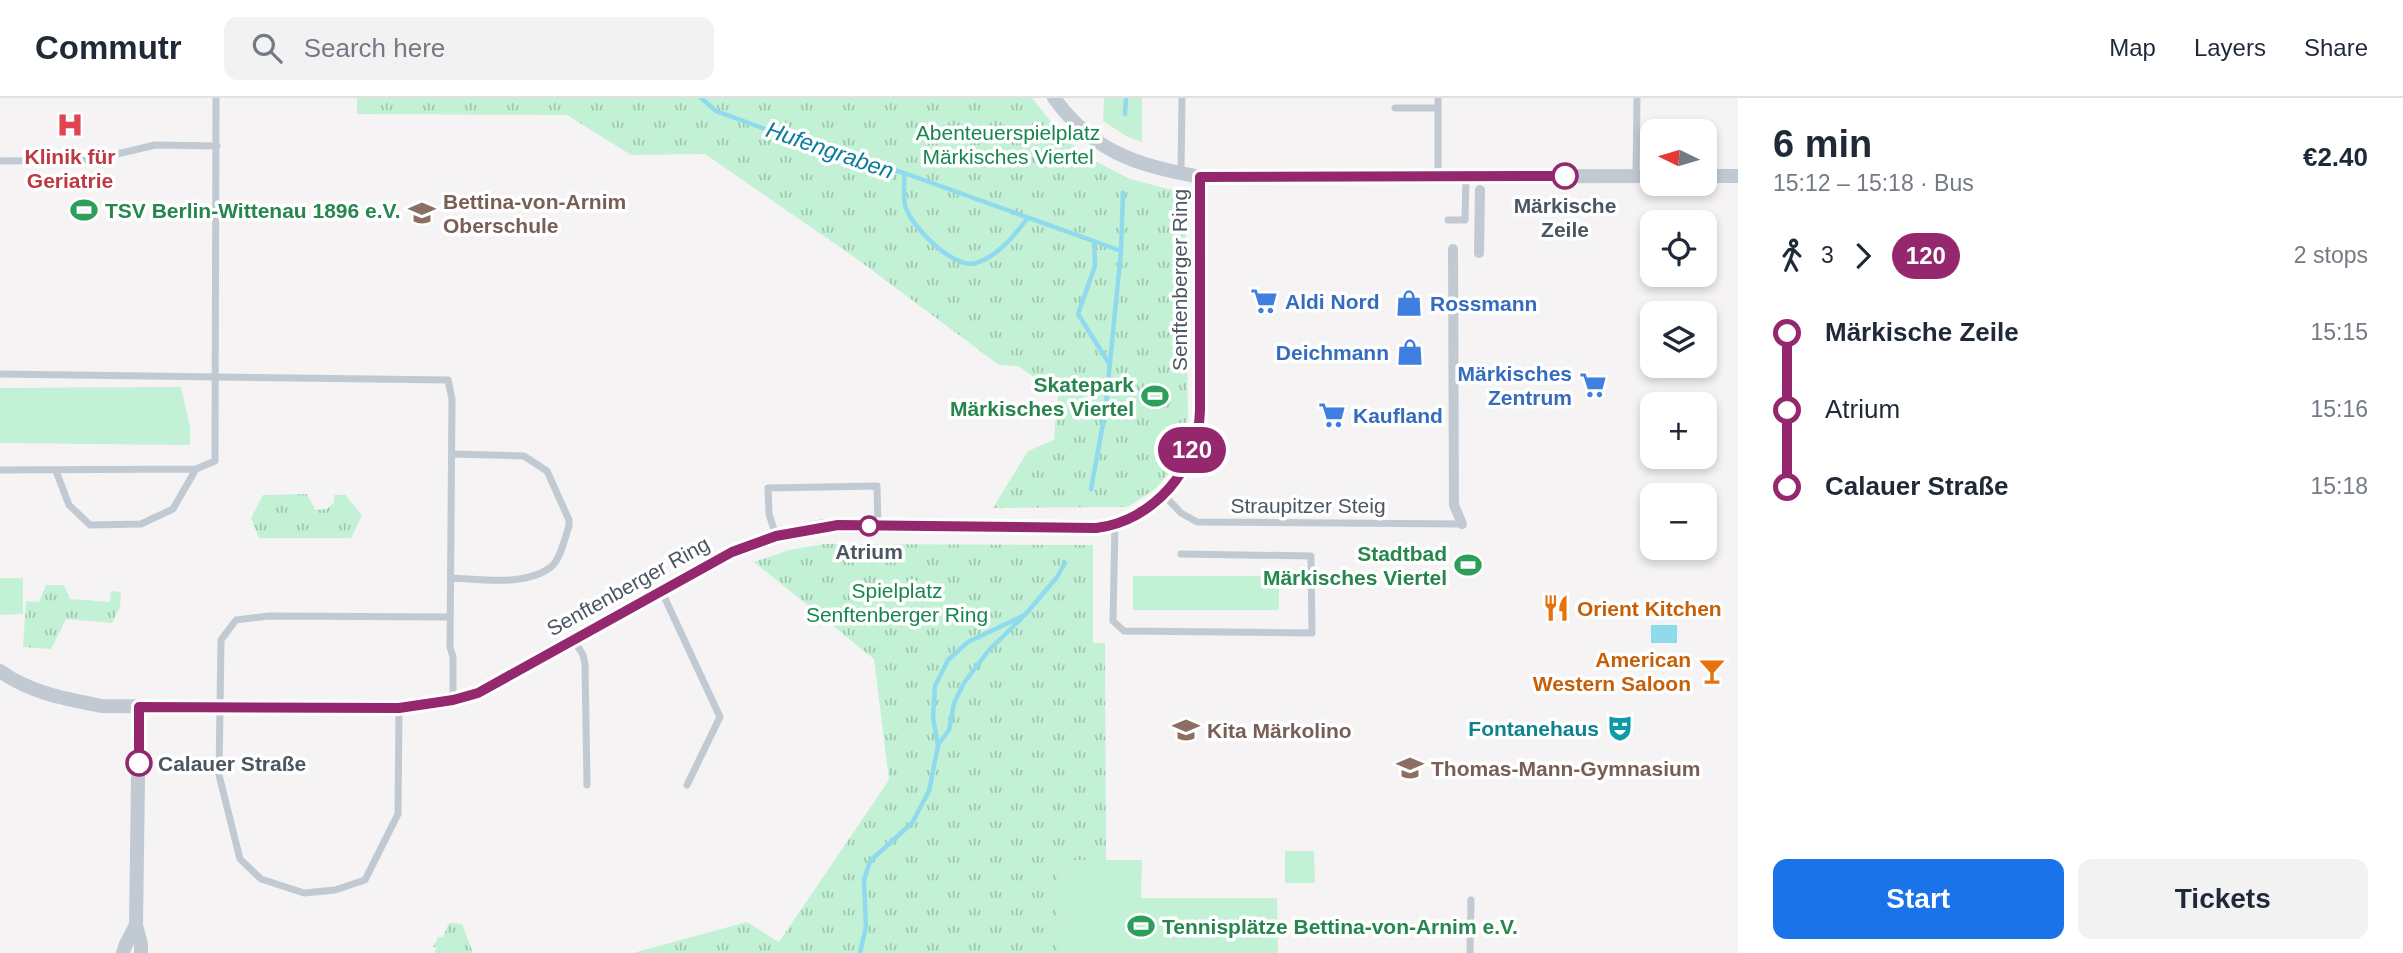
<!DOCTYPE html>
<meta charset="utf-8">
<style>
body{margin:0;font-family:Helvetica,sans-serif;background:#f2f2f3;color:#1f2937;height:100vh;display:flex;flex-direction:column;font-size:26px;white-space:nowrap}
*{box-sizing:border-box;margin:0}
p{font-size:23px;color:#747a83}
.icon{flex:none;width:38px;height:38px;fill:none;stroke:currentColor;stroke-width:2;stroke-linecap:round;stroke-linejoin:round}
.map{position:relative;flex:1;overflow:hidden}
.side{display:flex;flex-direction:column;background:#fff;width:665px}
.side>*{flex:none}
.badge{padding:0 14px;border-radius:23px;font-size:24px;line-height:46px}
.needle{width:46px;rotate:275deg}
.controls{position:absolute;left:1640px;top:21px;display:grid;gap:14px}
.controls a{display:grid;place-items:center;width:77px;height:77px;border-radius:14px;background:#fff;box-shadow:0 4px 10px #0003;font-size:35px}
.map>.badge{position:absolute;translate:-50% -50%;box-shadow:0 0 0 4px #fff}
.legs{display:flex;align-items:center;gap:10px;height:77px;padding:0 35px;font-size:23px}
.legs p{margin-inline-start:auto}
.headline{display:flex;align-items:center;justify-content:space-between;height:119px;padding:0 35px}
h1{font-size:38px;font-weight:700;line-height:52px}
.action{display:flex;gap:14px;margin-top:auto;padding:14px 35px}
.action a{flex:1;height:80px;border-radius:14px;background:#1a73e8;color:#fff;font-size:28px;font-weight:700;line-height:80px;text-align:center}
.action a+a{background:#f2f2f3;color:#1f2937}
ul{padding:0 35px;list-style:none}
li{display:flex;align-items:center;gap:24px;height:77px;font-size:26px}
li i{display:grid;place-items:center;width:10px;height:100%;margin:0 9px;background:currentColor}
li i::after{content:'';width:18px;height:18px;margin:-9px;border:5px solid;border-radius:50%;background:#fff}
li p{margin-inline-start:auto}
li:first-child i{background:linear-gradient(#0000 50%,currentColor 0)}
li:last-child i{background:linear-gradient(currentColor 50%,#0000 0)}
header{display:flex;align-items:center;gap:42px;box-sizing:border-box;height:98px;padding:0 35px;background:#fff;border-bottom:2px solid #e0e1e3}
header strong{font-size:33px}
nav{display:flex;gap:38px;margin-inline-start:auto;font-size:24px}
.search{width:490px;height:63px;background:#f2f2f3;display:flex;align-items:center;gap:18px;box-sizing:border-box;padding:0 24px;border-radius:14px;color:#747a83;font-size:26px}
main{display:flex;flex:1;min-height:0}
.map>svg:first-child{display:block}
</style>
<header>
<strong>Commutr</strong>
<div class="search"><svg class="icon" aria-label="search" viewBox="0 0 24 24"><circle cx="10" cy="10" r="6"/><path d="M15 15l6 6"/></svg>Search here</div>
<nav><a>Map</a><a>Layers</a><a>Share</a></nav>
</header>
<main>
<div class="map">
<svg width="1738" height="855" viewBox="0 0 1738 855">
<defs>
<pattern id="park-tufts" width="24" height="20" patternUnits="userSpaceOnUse" patternTransform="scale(1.75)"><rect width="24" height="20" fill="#c3f1d5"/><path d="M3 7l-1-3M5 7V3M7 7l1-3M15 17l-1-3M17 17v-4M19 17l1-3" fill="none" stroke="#a0c6b0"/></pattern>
</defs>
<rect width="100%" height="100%" fill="#f5f3f3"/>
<!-- grass -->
<path fill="#c3f1d5" d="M1104,0H1142V44L1128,39L1103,23Z
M181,289L190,329V347L0,345V290Z
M1133,478H1279V512H1133Z
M0,480H23V516L0,517Z
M1285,753H1314L1315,785H1285Z
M1058,762H1142L1141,800H1277L1278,855H1058Z"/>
<!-- park -->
<path fill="url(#park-tufts)" d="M357,0H1032L1064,40L1093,62L1130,81L1176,93L1185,104L1188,321L1184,347L1174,369L1156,390L1131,407L1126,409L993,410L1028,353L1054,342L1058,296L1018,268L999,267L857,161L705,56L631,57L567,17L357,16Z
M307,396L315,412L327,411L334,404V397H345L362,417L351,440H259L251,420L263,397Z
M825,446L1093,447V545H1105L1106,762H1058V855H633L747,824L779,844L889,682L874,561L754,464L789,452Z
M46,487H64L70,501L110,504L111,493L121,494L120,509L112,525L66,521L51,551L23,549L26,503L39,504Z
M449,825L462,826L473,855H434L437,850L433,849L438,839H443Z"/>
<!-- water -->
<path fill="#90daee" d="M1651,527H1677V545H1651Z"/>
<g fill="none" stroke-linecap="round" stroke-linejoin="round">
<!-- stream -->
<path stroke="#90daee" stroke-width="4.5" d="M701,0L716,13L809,47L904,75L1121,153
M1125,16L1126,0
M904,75C905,85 903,97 905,107C910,128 954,172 976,165C999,158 1014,137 1028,120
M1094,144L1095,168L1078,216L1110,267
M1091,391L1105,315L1121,153L1123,95
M938,647L949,632L954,605L964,585L989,552L1022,520
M860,855L866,829L864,782L870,763L912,725L929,693L938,648L933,620L935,588L948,562L968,544L1025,517L1057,479L1065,465"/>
<!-- service -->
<path stroke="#c1cad2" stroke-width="7" d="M1438,0V78
M1395,10H1438
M0,63L92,62L155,47L217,48
M1181,74L1182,0
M1636,78L1637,0
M1448,122H1465L1466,79
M0,276L448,282L452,301L450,549L453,559V602
M0,372L196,371L215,363L216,0
M56,373L69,407L90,427L141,426L173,411L196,371
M1164,397L1181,415L1197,424L1462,426
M1115,427L1113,523L1124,533L1312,535L1311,458L1181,456
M776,438L769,416L768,390L877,388L878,427
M451,480C481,481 527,489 552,468C561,460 565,439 569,428V422L547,373L524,358L452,356
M662,494L720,619L687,687
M574,542L583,557L585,566L587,687
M399,610L398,716L365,782L335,792L304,795L261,781L240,761L219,677L221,542L236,522L269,518L450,519
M1470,855L1471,802"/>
<!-- pedestrian -->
<path stroke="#c1cad2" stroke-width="10" d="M1453,151L1454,407L1462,426
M1479,155L1480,92"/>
<!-- minor -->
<path stroke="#c1cad2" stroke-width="14" d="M1054,0C1094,55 1137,67 1200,79L1652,78
M1704,78H1738
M0,573C30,595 66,601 102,608L399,610L453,602L478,595L732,454L776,438L823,428L1096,430C1151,423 1190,378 1200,325V79
M139,609L136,827L141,846V855
M123,855L126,846L136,827"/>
</g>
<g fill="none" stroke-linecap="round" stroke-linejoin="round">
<defs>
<path id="line-1" d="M139,665V609L399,610L453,602L478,595L732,454L776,438L838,427L1096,430C1154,423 1199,370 1200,312V79L1565,78"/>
</defs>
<!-- line-1 casing -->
<use href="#line-1" stroke="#fff" stroke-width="16"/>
<!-- line-1 -->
<use href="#line-1" stroke="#95276e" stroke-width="10"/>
</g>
<!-- icons -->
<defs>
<symbol id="hospital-bare" viewBox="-9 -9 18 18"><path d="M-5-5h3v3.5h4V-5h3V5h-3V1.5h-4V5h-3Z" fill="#e0444e" stroke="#fff" stroke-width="2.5" paint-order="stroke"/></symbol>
<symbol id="stadium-bare" viewBox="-9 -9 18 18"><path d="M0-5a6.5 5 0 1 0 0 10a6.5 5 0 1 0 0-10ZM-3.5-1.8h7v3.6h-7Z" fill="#2e9e5b" stroke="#fff" stroke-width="2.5" paint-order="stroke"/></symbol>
<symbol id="school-bare" viewBox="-9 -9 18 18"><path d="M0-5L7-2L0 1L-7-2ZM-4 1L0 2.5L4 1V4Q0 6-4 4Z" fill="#8d6e63" stroke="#fff" stroke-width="2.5" paint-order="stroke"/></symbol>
<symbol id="supermarket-bare" viewBox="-9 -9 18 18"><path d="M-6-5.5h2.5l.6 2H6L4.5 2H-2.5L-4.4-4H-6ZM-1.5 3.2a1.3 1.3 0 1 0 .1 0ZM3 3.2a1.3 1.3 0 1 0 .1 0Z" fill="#3f7fe0" stroke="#fff" stroke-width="2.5" paint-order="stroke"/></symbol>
<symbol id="shop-bare" viewBox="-9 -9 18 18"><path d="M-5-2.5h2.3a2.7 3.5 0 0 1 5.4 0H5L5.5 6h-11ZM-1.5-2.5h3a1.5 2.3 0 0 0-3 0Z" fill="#3f7fe0" stroke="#fff" stroke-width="2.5" paint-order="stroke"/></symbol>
<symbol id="restaurant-bare" viewBox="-9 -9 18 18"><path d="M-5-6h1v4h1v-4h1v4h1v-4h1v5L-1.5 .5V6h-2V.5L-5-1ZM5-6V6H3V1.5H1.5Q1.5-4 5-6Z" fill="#e8710a" stroke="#fff" stroke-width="2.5" paint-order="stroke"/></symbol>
<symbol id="bar-bare" viewBox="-9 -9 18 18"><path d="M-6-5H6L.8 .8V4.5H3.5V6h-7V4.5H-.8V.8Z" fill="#e8710a" stroke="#fff" stroke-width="2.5" paint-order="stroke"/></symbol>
<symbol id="theatre-bare" viewBox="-9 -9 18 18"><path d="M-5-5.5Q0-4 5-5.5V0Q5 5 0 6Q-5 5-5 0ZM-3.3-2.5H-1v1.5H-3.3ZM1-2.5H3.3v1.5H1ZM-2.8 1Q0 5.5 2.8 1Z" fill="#0f9aa8" stroke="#fff" stroke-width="2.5" paint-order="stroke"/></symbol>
</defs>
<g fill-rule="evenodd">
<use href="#hospital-bare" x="51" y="8" width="38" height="38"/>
<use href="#stadium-bare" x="65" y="93" width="38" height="38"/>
<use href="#school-bare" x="403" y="96" width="38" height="38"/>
<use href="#supermarket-bare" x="1245" y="184" width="38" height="38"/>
<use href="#shop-bare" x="1390" y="186" width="38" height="38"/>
<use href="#shop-bare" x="1391" y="235" width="38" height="38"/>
<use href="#supermarket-bare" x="1574" y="268" width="38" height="38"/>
<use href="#stadium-bare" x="1136" y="279" width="38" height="38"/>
<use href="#supermarket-bare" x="1313" y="298" width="38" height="38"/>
<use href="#stadium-bare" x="1449" y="448" width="38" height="38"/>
<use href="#restaurant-bare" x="1537" y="491" width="38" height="38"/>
<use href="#bar-bare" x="1693" y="554" width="38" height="38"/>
<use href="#theatre-bare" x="1601" y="611" width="38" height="38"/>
<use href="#school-bare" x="1167" y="613" width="38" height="38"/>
<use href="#school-bare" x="1391" y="651" width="38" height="38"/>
<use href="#stadium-bare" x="1122" y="809" width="38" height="38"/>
</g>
<!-- markers -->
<g fill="#fff" stroke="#95276e" stroke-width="3.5">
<circle cx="1565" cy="78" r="12"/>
<circle cx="869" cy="428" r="9"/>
<circle cx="139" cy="665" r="12"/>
</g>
<g text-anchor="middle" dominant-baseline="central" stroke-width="7" stroke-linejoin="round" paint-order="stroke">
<!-- park labels -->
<g font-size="21" fill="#17864f" stroke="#fff">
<text x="1008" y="34">Abenteuerspielplatz<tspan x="1008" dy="24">Märkisches Viertel</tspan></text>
<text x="897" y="492">Spielplatz<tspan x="897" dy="24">Senftenberger Ring</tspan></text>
</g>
<!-- health labels -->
<g font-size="21" font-weight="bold" fill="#be3a42" stroke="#fff">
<text x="70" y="58">Klinik für<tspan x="70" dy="24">Geriatrie</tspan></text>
</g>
<!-- education labels -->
<g font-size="21" font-weight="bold" fill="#785e54" stroke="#fff" text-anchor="start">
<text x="443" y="103">Bettina-von-Arnim<tspan x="443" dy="24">Oberschule</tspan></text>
<text x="1207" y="632">Kita Märkolino</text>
<text x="1431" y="670">Thomas-Mann-Gymnasium</text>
</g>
<!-- stop labels -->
<g font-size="21" font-weight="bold" fill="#4a5661" stroke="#fff">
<text x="1565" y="107">Märkische<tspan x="1565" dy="24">Zeile</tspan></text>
<text x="869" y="453">Atrium</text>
<text x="158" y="665" text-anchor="start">Calauer Straße</text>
</g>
<!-- leisure labels -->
<g font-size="21" font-weight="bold" fill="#27864d" stroke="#fff" text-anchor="start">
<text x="105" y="112">TSV Berlin-Wittenau 1896 e.V.</text>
<text x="1134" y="286" text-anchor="end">Skatepark<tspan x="1134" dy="24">Märkisches Viertel</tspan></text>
<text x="1447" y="455" text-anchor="end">Stadtbad<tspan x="1447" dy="24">Märkisches Viertel</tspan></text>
<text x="1162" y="828">Tennisplätze Bettina-von-Arnim e.V.</text>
</g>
<!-- street labels -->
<g font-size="21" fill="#4a5661" stroke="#fff">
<text transform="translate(1179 182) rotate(-90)">Senftenberger Ring</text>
<text x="1308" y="407">Straupitzer Steig</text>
<text transform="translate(628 488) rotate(-29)">Senftenberger Ring</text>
</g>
<!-- shop labels -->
<g font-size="21" font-weight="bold" fill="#366cbe" stroke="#fff" text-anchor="start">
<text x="1285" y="203">Aldi Nord</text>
<text x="1430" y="205">Rossmann</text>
<text x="1389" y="254" text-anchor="end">Deichmann</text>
<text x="1572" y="275" text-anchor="end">Märkisches<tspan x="1572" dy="24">Zentrum</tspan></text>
<text x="1353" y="317">Kaufland</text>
</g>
<!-- food labels -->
<g font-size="21" font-weight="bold" fill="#c56008" stroke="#fff" text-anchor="start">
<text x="1577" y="510">Orient Kitchen</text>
<text x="1691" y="561" text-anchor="end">American<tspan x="1691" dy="24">Western Saloon</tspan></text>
</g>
<!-- culture labels -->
<g font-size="21" font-weight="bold" fill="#0d838f" stroke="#fff" text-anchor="end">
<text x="1599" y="630">Fontanehaus</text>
</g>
<!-- water labels -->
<g font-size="23" font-style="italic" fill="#0c7c9b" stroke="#fff">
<text transform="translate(830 52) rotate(19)">Hufengraben</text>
</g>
</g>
</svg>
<div class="controls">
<a><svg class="needle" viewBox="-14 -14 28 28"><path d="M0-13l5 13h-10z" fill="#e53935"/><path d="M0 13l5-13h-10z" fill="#747a83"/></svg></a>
<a><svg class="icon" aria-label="locate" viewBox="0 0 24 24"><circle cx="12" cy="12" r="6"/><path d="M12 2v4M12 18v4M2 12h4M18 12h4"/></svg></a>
<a><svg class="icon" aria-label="layers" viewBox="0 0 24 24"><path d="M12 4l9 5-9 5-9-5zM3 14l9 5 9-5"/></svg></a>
<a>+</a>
<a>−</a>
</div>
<b class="badge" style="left:1192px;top:352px;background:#95276e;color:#fff">120</b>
</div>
<section class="side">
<div class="headline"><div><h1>6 min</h1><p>15:12 – 15:18 · Bus</p></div><b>€2.40</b></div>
<div class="legs"><svg class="icon" aria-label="walk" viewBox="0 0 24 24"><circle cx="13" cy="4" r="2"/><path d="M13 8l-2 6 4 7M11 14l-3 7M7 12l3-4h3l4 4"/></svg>3<svg class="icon" aria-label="forward" viewBox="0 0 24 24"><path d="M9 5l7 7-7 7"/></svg><b class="badge" style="background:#95276e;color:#fff">120</b><p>2 stops</p></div>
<ul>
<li><i style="color:#95276e"></i><b>Märkische Zeile</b><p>15:15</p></li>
<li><i style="color:#95276e"></i><span>Atrium</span><p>15:16</p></li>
<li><i style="color:#95276e"></i><b>Calauer Straße</b><p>15:18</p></li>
</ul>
<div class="action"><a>Start</a><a>Tickets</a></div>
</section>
</main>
